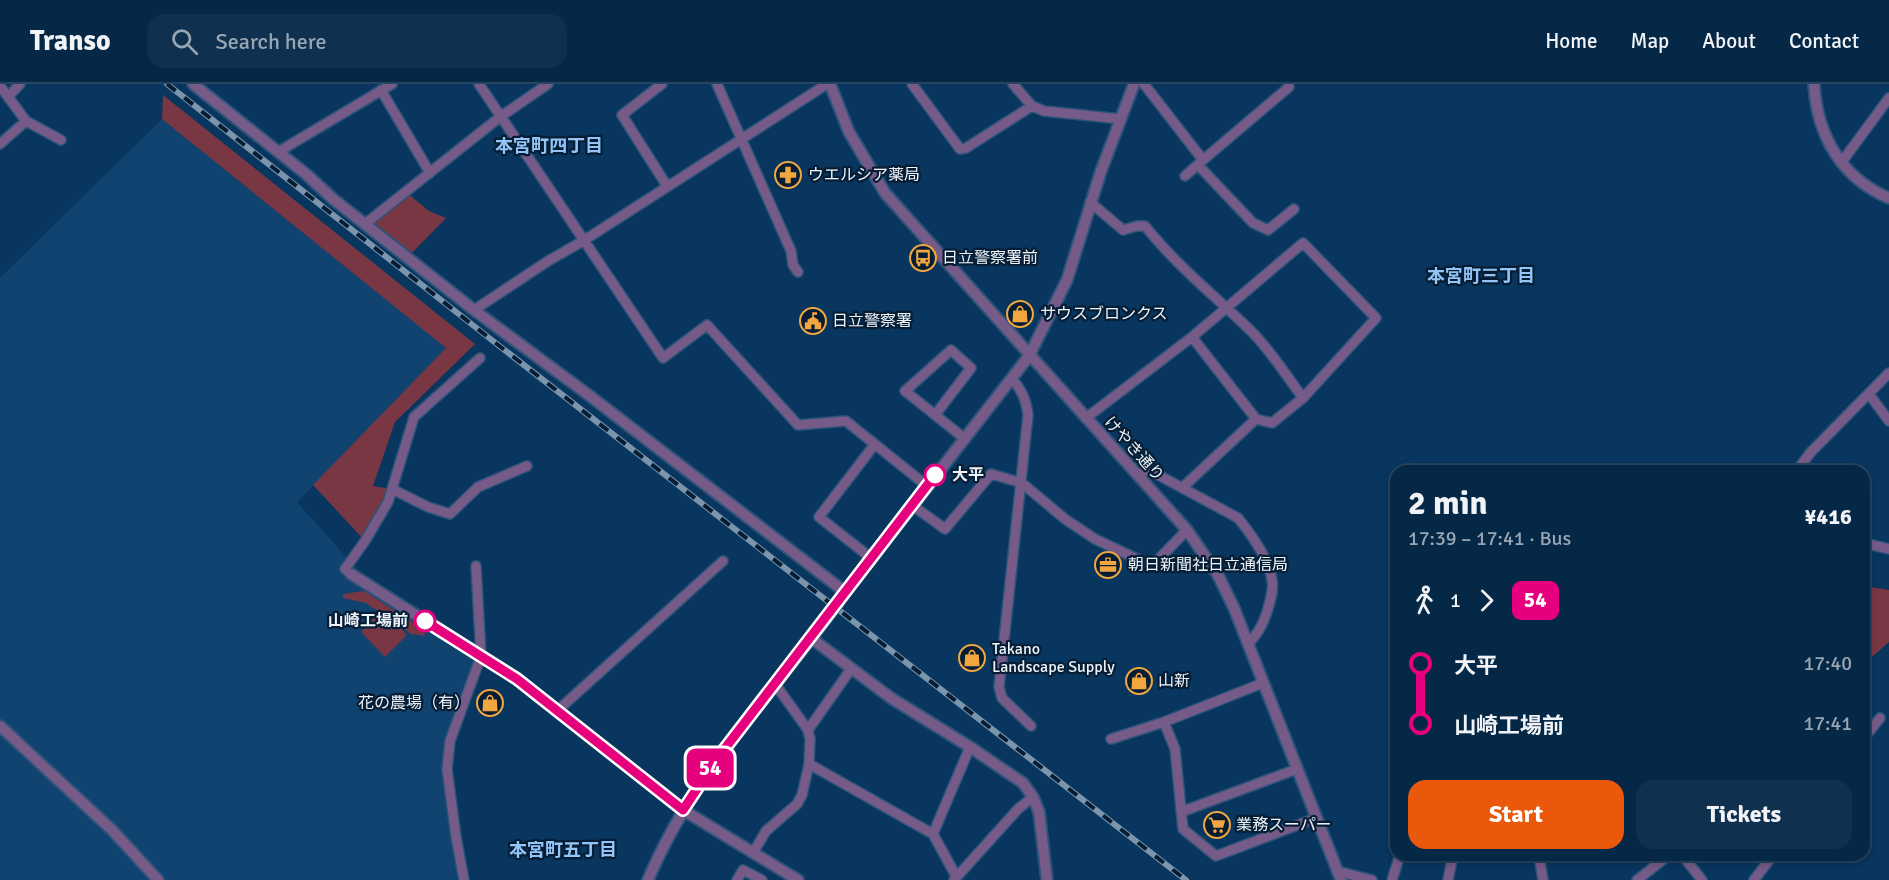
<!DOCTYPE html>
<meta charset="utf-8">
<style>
body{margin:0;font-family:Signika,"Noto Sans JP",sans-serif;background:#0f304e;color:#f1f3f6;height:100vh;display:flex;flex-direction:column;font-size:22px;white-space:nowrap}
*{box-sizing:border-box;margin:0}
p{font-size:20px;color:#98a6b4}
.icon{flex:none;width:33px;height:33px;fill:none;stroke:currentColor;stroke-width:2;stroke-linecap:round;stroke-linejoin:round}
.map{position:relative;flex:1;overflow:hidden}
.side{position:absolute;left:1390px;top:381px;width:480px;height:396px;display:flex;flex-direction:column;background:#062847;border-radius:18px;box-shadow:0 3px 9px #0003,0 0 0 2px #274460}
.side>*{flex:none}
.badge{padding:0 12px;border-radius:9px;font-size:21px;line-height:39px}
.map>.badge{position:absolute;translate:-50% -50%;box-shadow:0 0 0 3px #fff}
.legs{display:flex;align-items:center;gap:9px;height:66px;padding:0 18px;font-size:20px}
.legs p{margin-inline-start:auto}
.overview{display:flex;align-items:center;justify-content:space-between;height:102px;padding:0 18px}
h1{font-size:33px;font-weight:700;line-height:45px}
.action{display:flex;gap:12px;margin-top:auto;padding:12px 18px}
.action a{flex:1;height:69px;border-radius:18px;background:#ea580c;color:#fff;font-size:24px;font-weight:700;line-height:69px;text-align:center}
.action a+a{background:#0f304e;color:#f1f3f6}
ul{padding:0 18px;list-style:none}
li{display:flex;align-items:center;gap:21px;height:60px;font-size:22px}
li i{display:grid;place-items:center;width:9px;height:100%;margin:0 8px;background:currentColor}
li i::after{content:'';width:15px;height:15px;margin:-8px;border:4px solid;border-radius:50%;background:#062847}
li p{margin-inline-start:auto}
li:first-child i{background:linear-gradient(#0000 50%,currentColor 0)}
li:last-child i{background:linear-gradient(currentColor 50%,#0000 0)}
header{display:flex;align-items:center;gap:36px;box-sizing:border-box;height:84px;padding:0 30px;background:#062847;border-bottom:2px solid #274460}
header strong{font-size:28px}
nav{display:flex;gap:33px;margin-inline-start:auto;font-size:21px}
.search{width:420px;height:54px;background:#0f304e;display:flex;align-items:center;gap:15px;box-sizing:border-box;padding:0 21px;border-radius:18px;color:#98a6b4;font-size:22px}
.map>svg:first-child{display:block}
</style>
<header>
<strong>Transo</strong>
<div class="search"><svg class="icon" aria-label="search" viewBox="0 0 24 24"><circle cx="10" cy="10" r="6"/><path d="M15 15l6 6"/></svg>Search here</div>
<nav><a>Home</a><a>Map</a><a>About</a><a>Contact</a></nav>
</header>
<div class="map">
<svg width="1889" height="796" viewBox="0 0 1889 796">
<rect width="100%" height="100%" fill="#08365f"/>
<!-- built -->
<path fill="#104370" d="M162,35L447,264L297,418L364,493L407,520L406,534L476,578L447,684L464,796H0V194Z"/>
<!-- green -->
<path fill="#783743" d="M163,11L475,260L395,338L373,402L392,405L365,457L313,401L446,264L162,35Z
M406,108L429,127L446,134L407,174L365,140Z
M1864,502L1889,506V558L1865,579Z
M364,507L422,544L425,552L411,550L397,540L407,551L385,573L361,548L379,528L366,519L343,514V510Z"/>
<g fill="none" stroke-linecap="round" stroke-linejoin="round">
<defs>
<path id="minor" d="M479,0L663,274L707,241L798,341L846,337L927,402
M662,0L622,31L667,102
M717,0L791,167L793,181L798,188
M912,0L960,65L966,64L1032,22
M1013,0L1032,22L1044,27L1121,35
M1144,0L1203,76L1289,3
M0,2L26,37L61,56
M381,6L430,89
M8,13L20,0
M0,60L26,37
M278,68L392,0
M1841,79L1889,14
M1198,81L1253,139L1268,146L1294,125
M1185,92L1202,77
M1090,118L1123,146L1137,142H1145C1178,183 1214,211 1251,247C1271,267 1286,291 1303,314
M365,140L500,33L548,0
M474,226L548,177L583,157L827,0
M1192,253L1256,335
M1012,295C1022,306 1026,316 1028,331L999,603L1002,614L1031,642
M1869,310L1889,337
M935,331L971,284L951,266L905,307L964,354
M1086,334L1192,253L1303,159L1376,234L1303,314L1272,339L1256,335L1183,403
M1797,387L1810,369L1889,289
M1137,391L1149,386L1238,434C1251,450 1269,475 1272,496C1274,507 1270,517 1267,528C1263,541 1258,550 1248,560
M392,405L428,423L450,430L478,403L527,382
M912,421L945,445L991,390L1022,399L1065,435L1095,455L1152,482L1187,446
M1864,459L1889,465
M871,474L819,433L875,360
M351,490L345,485L365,457L388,418L414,333L480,274
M557,627L723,477
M1164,638L1175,665L1183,745L1216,772L1316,734
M808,646L851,585
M1864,654L1880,634
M1111,655L1164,638L1263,599
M809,680L933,750
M1181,728L1297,685
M753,769L766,747L797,720L802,711L809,680L810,655L808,646L775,600
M1539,771L1543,796
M1682,771L1702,796
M1337,787L1372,796
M956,792L933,750L970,663
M464,796L456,753L447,685L450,657L481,572L476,482
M737,796L743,786L762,796
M954,796L1018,725L1033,713
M1392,796L1400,771
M1448,796L1453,771
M1637,796L1669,771
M1754,796L1773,771"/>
<path id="tertiary" d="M193,0L306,90L333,115L474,226L590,312L845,508
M830,0L849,48L885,109L1187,446L1218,491L1234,524L1341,796
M1814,0C1817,51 1841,94 1889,114
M351,490L517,595L683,726L798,796
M842,512L1029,272L1067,196L1101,87L1134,0
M811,554L891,614L970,663L1023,699L1033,713L1039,728L1047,796
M0,642L112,746L158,796
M648,796C689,698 761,621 824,537"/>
</defs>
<!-- minor casing -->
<use href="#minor" stroke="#2d5478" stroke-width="12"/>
<!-- tertiary casing -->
<use href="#tertiary" stroke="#2d5478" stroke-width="14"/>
<!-- minor -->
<use href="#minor" stroke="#765b89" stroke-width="9"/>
<!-- tertiary -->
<use href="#tertiary" stroke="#765b89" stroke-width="10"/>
<defs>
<path id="rail" d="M167,0L493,257L1186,796"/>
</defs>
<!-- rail casing -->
<use href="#rail" stroke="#7b95ad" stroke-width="6"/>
<!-- rail -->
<use href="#rail" stroke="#061e35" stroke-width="4" stroke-dasharray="11" stroke-linecap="butt"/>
<defs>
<path id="tertiary-bridge" d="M824,537L839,517"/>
</defs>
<!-- tertiary-bridge casing -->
<use href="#tertiary-bridge" stroke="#2d5478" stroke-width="14" stroke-linecap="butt"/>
<!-- tertiary-bridge -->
<use href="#tertiary-bridge" stroke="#765b89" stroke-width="10"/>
</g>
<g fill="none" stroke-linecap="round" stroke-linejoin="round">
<defs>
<path id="line-1" d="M425,537L517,595L683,726L716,676L935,391"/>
</defs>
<!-- line-1 casing -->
<use href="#line-1" stroke="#fff" stroke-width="14"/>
<!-- line-1 -->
<use href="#line-1" stroke="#e6007e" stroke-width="9"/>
</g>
<!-- icons -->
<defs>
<symbol id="pharmacy-ring" viewBox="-11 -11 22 22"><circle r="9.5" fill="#061e35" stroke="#f1a640" stroke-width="1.5"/><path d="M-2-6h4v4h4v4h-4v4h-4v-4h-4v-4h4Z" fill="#f1a640"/></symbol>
<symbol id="bus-ring" viewBox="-11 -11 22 22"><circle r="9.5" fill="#061e35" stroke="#f1a640" stroke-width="1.5"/><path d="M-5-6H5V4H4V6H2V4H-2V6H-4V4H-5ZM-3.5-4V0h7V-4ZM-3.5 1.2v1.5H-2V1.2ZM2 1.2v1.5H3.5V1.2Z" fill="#f1a640"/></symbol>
<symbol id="shop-ring" viewBox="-11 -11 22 22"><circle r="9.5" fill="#061e35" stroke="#f1a640" stroke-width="1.5"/><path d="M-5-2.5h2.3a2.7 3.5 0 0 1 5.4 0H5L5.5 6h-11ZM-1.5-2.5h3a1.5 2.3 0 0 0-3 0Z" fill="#f1a640"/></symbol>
<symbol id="civic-ring" viewBox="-11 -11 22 22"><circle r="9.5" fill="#061e35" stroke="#f1a640" stroke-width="1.5"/><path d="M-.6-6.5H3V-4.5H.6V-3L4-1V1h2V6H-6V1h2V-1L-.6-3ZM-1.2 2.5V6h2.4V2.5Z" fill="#f1a640"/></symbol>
<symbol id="office-ring" viewBox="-11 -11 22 22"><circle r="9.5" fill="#061e35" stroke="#f1a640" stroke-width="1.5"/><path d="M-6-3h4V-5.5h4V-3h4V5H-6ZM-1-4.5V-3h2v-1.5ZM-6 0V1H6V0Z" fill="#f1a640"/></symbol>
<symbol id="supermarket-ring" viewBox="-11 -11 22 22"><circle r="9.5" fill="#061e35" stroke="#f1a640" stroke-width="1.5"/><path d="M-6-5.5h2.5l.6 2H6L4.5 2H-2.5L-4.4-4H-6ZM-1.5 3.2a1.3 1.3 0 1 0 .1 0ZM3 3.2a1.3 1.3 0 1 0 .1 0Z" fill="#f1a640"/></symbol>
</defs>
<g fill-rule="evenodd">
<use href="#pharmacy-ring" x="773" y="76" width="30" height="30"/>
<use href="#bus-ring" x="908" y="159" width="30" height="30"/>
<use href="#shop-ring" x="1005" y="215" width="30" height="30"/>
<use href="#civic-ring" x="798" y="222" width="30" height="30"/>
<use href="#office-ring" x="1093" y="466" width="30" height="30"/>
<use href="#shop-ring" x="957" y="559" width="30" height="30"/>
<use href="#shop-ring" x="1124" y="582" width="30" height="30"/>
<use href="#shop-ring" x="475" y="604" width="30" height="30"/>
<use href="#supermarket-ring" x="1202" y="726" width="30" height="30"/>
</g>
<!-- markers -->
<g fill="#fff" stroke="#e6007e" stroke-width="3">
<circle cx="935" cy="391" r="10"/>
<circle cx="425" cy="537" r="10"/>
</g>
<g text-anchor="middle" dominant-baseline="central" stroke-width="4.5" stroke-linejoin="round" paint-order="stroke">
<!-- poi labels -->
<g font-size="16" fill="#edf3f9" stroke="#061e35" text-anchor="start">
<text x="808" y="91">ウエルシア薬局</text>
<text x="942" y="174">日立警察署前</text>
<text x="1040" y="230">サウスブロンクス</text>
<text x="832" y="237">日立警察署</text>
<text x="1128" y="481">朝日新聞社日立通信局</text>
<text x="992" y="565">Takano<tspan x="992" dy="18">Landscape Supply</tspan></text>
<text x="1158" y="597">山新</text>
<text x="470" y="619" text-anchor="end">花の農場（有）</text>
<text x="1236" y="741">業務スーパー</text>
</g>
<!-- street labels -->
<g font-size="16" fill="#edf3f9" stroke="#061e35">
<text transform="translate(1134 365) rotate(48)">けやき通り</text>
</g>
<!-- stop labels -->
<g font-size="16" font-weight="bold" fill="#edf3f9" stroke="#061e35" text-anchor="start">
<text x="952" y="391">大平</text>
<text x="408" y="537" text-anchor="end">山崎工場前</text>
</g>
<!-- neighbourhood labels -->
<g font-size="18" font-weight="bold" fill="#94c3f5" stroke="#061e35">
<text x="549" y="62">本宮町四丁目</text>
<text x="1481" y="192">本宮町三丁目</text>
<text x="563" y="766">本宮町五丁目</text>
</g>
</g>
</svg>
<b class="badge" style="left:710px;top:684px;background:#e6007e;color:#fff">54</b>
<section class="side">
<div class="overview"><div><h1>2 min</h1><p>17:39 – 17:41 · Bus</p></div><b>¥416</b></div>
<div class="legs"><svg class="icon" aria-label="walk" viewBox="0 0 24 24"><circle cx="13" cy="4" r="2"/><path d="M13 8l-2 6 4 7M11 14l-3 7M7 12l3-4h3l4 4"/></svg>1<svg class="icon" aria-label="forward" viewBox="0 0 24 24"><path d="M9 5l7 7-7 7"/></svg><b class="badge" style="background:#e6007e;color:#fff">54</b></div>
<ul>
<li><i style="color:#e6007e"></i><b>大平</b><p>17:40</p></li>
<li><i style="color:#e6007e"></i><b>山崎工場前</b><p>17:41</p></li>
</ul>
<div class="action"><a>Start</a><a>Tickets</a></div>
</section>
</div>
